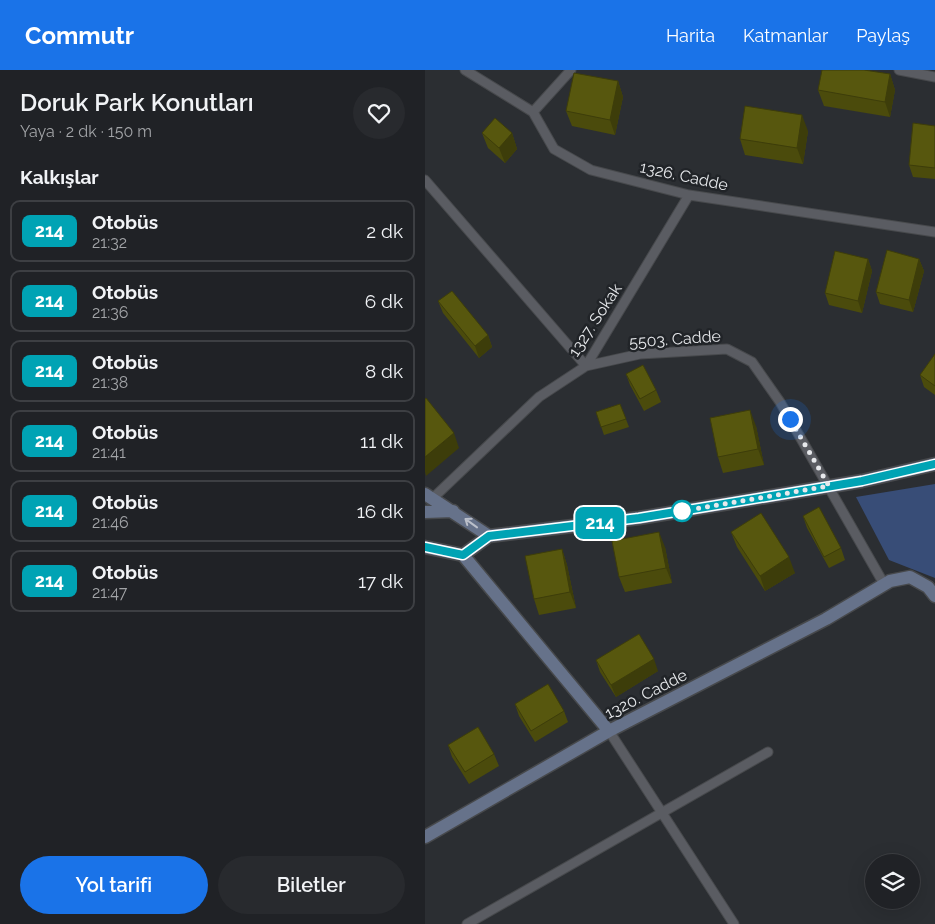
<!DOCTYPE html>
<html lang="tr">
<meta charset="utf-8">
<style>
body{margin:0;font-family:Raleway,sans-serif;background:#282a2e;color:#f1f3f6;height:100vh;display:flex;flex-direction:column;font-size:19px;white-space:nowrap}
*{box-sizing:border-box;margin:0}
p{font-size:16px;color:#a2a4a7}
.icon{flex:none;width:28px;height:28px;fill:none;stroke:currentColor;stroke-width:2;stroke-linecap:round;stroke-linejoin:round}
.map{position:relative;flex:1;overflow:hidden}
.details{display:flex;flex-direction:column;background:#202226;width:425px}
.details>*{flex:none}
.badge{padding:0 10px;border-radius:8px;font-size:18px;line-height:32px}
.buttons{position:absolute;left:440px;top:784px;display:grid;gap:10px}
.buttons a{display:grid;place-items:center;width:55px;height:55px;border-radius:50%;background:#202226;box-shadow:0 5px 20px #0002,0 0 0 1px #3d3f43;font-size:25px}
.you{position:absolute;width:25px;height:25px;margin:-12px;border:4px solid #fff;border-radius:50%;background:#1a73e8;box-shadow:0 0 0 8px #1a73e833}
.map>.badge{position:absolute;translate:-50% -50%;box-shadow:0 0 0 2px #fff}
h2{padding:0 20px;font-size:19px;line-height:45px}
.round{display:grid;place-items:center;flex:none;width:52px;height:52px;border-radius:26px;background:#282a2e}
.summary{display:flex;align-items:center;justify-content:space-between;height:85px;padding:0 20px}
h1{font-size:24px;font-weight:600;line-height:38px}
.button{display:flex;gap:10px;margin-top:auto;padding:10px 20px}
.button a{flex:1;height:58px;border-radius:30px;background:#1a73e8;color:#fff;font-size:20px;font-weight:600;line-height:58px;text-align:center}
.button a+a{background:#282a2e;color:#f1f3f6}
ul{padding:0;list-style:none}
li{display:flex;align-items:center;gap:15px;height:62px;margin:0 10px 8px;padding:0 10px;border:2px solid #3d3f43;border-radius:10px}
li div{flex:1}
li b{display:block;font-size:19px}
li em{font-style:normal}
li .badge{min-width:55px;font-weight:700;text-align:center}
header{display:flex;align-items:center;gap:30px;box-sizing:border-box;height:70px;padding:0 25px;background:#1a73e8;color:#fff}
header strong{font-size:24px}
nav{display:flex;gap:28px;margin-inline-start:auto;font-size:18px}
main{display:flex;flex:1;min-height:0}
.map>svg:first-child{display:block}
</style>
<header>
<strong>Commutr</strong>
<nav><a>Harita</a><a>Katmanlar</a><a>Paylaş</a></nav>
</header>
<main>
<section class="details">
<div class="summary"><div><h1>Doruk Park Konutları</h1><p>Yaya · 2 dk · 150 m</p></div><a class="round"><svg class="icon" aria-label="heart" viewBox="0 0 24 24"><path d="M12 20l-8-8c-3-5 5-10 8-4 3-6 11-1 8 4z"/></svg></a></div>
<h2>Kalkışlar</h2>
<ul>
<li><span class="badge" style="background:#00a3b4;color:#fff">214</span><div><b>Otobüs</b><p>21:32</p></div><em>2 dk</em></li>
<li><span class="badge" style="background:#00a3b4;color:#fff">214</span><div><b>Otobüs</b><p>21:36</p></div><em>6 dk</em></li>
<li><span class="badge" style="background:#00a3b4;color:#fff">214</span><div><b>Otobüs</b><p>21:38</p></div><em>8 dk</em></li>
<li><span class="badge" style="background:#00a3b4;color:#fff">214</span><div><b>Otobüs</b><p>21:41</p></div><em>11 dk</em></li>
<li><span class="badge" style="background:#00a3b4;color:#fff">214</span><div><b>Otobüs</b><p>21:46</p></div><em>16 dk</em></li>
<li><span class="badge" style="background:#00a3b4;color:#fff">214</span><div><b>Otobüs</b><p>21:47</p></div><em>17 dk</em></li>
</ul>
<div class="button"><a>Yol tarifi</a><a>Biletler</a></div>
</section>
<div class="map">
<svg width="510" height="854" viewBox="0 0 510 854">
<rect width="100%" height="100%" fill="#2b2e32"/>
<!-- green -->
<path fill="#384d77" d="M510,414V508L464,490L431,427Z"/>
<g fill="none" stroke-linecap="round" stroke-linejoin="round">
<defs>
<path id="street" d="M40,0L108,42L129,79L166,100L264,125L510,162
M474,0L510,7
M108,42L146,0
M0,110L161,296
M161,296L215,284L302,279L327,292L355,332L459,514
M7,429L114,327L161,296L264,125
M184,661L309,854
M42,854L343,682"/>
<path id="secondary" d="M0,424L64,466
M0,442L28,441
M0,477L38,485L64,466L214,448L437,411L510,394
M38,485L184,661
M0,767L184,661L401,549L465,511L485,507L503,517L510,526"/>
</defs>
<!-- street casing -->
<use href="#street" stroke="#47494c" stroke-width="11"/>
<!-- secondary casing -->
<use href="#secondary" stroke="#47494c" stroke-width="15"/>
<!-- street -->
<use href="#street" stroke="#5a5c62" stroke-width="9"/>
<!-- secondary -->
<use href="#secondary" stroke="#66728a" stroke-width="12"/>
</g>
<!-- wall -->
<path fill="#4b4b0c" d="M465,4L470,20L465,47L399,36L393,20Z
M193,11L198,27L190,65L147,56L141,41Z
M510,56V109L488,107L484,95Z
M383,61L378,94L320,85L315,69Z
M57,63H87L92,79L80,93L63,78Z
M443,189L447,201L437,243L404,235L400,223Z
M494,189L499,201L488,242L455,234L451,222Z
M13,231L63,265L67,277L54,288L18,243Z
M510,284V325L499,317L495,305Z
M201,304L231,320L236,332L219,341L205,315Z
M195,334L204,357L179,365L171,342Z
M331,356L339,395L298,403L293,387Z
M378,446L416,478L420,490L404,498L382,458Z
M306,462L370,503L340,521L312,477Z
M240,477L247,513L200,522L194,507Z
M137,479L142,495L151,538L114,545L109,529Z
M171,590L233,601L191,627L175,602Z
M90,634L139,641L143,652L110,672L94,646Z
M23,675L69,684L74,696L44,714L27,687Z"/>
<!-- shaded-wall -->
<path fill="#3d3d0a" d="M465,4L470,20L465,47L460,32Z
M193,11L198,27L190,65L185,50Z
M377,45L383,61L378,94L372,78Z
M87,63L92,79L80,93L74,78Z
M443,189L447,201L437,243L433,231Z
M494,189L499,201L488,242L484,230Z
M63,265L67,277L54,288L50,276Z
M325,340L331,356L339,395L333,379Z
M29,363L34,378L1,406L0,402V387Z
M234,462L240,477L247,513L241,498Z
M137,479L142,495L151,538L145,522Z
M364,487L370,503L340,521L335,506Z
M229,589L233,601L191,627L186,615Z"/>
<!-- building -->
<path fill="#57570e" stroke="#3d3d0a" d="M397,0H439L465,4L460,32L393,20Z
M149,3L193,11L185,50L141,41Z
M320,36L377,45L372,78L315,69Z
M70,48L87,63L74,78L57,63Z
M488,53L510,56V98L484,95Z
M462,180L494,189L484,230L451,222Z
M410,181L443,189L433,231L400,223Z
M27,221L63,265L50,276L13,231Z
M510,284V316L495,305Z
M218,295L231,320L215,329L201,304Z
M1,328L29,363L0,387V329Z
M195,334L201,349L176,357L171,342Z
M325,340L333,379L293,387L285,348Z
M394,437L416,478L399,487L378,446Z
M336,443L364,487L335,506L306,462Z
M234,462L241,498L194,507L187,471Z
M137,479L145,522L109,529L100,486Z
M214,564L229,589L186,615L171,590Z
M123,614L139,641L106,661L90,634Z
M53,657L69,684L40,702L23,675Z"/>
<!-- one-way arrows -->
<defs><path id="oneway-shaft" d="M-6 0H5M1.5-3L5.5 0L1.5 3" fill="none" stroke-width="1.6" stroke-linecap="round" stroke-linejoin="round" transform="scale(1.25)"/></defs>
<use stroke="#babfca" href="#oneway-shaft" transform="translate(46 453) rotate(-144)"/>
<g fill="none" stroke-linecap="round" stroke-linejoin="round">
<defs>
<path id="line" d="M0,477L38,485L64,466L214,448L437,411L510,394"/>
</defs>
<!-- line casing -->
<use href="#line" stroke="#fff" stroke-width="11"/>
<!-- line -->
<use href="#line" stroke="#00a3b4" stroke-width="8"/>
<!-- walk -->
<path stroke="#e7e9ec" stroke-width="5" stroke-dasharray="0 9" d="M257,441L252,442L404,416L365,349"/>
</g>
<!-- markers -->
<circle fill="#fff" stroke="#00a3b4" stroke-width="2.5" cx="257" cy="441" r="10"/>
<g text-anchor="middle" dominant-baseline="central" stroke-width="5" stroke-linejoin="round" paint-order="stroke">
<!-- street labels -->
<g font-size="16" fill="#e7e9ec" stroke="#212428">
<text transform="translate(259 106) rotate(12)">1326. Cadde</text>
<text transform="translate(170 250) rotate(-57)">1327. Sokak</text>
<text transform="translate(250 269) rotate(-4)">5503. Cadde</text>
<text transform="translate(221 624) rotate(-27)">1320. Cadde</text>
</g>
</g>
</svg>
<div class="buttons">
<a><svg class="icon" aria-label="layers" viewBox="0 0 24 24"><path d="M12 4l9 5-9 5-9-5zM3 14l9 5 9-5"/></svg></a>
</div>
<div class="you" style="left:365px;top:349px"></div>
<b class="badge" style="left:175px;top:453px;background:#00a3b4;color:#fff">214</b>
</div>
</main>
